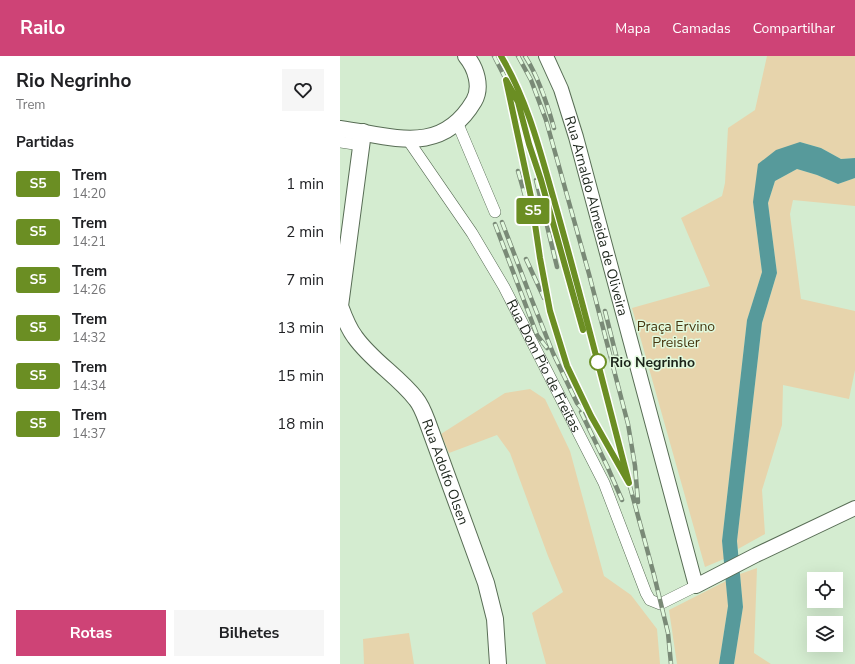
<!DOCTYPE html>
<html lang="pt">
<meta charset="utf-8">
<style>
body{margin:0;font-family:"Nunito Sans",sans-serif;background:#f6f6f6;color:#202124;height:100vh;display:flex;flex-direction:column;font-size:15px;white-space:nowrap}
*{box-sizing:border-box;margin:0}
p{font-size:13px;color:#757577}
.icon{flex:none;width:22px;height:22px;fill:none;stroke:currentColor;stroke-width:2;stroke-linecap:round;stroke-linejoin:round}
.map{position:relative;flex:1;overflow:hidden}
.side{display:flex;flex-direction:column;background:#fff;width:340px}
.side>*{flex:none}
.badge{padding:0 8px;border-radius:3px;font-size:14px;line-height:26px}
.tools{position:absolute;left:467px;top:516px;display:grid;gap:8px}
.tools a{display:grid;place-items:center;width:36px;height:36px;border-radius:0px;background:#fff;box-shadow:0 4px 16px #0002;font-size:20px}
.map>.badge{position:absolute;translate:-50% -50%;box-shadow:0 0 0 2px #fff}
h2{padding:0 16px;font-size:15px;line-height:36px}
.round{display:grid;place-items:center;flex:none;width:42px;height:42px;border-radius:0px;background:#f6f6f6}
.overview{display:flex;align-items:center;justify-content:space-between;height:68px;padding:0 16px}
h1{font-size:19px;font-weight:700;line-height:30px}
.button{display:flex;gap:8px;margin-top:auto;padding:8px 16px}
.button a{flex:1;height:46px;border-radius:0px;background:#ce4376;color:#fff;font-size:16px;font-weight:700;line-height:46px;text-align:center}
.button a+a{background:#f6f6f6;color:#202124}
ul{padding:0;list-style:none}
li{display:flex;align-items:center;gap:12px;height:48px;padding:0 16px}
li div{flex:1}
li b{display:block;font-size:15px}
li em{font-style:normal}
li .badge{min-width:44px;font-weight:700;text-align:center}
header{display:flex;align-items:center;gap:24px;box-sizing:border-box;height:56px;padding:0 20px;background:#ce4376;color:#fff}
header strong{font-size:19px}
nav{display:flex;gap:22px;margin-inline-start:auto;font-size:14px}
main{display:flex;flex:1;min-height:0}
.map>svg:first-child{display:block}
</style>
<header>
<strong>Railo</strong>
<nav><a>Mapa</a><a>Camadas</a><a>Compartilhar</a></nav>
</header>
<main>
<section class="side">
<div class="overview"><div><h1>Rio Negrinho</h1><p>Trem</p></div><a class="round"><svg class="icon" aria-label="heart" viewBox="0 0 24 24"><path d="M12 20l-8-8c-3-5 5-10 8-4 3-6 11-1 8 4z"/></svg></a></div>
<h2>Partidas</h2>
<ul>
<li><span class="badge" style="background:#6b8e23;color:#fff">S5</span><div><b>Trem</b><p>14:20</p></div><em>1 min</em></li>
<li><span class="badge" style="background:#6b8e23;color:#fff">S5</span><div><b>Trem</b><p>14:21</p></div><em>2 min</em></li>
<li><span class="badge" style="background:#6b8e23;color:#fff">S5</span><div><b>Trem</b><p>14:26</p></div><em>7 min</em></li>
<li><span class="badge" style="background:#6b8e23;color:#fff">S5</span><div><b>Trem</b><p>14:32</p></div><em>13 min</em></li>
<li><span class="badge" style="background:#6b8e23;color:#fff">S5</span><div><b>Trem</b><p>14:34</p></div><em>15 min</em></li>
<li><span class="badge" style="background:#6b8e23;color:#fff">S5</span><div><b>Trem</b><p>14:37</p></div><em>18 min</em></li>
</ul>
<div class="button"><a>Rotas</a><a>Bilhetes</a></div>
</section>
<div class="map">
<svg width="515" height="608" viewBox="0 0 515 608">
<rect width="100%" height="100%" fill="#d4ecd0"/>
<!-- green -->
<path fill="#e7d4ac" d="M427,0H515V102L501,103L481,92L460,86L413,146L422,216L407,264L382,485L384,503L365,511L292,252L370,230L341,162L382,140L385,127L388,72L415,54Z
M457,113L477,119L498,128L515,122V150L453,144L450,158L461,243L515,255V314L509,343L443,329L442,369L422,434L425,478L398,493L397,485L422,267L437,217L428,147L435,125Z
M190,333L205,343L230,395L264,520L291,539L317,573L320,608H206L192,557L223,536L208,500L170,397L157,379L109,397L101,378L165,337Z
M417,512L414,597L431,608H394L403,551L400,518Z
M386,525L388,550L379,608H337L329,554Z
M69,577L74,608H24L23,583Z"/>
<!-- water -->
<path fill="#579a9b" d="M460,86L481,92L501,103L515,102V122L498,128L477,119L457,113L435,125L428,147L437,217L422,267L397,485L403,551L394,608H379L388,550L382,485L407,264L422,216L413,146L418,108L436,94Z"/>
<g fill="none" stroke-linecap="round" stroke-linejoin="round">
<defs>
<g id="minor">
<path d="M117,66L155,156"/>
<path id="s1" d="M68,84L132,177L164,231L264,427L306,537L310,544L320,548L356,530"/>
<path d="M0,86L21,89"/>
</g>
<g id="tertiary">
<path id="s2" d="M206,0L221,33L236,81L356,530L416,499L515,452"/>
</g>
<g id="secondary">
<path d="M0,73C52,80 101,101 134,45C142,31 136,12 126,0"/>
<path id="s3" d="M23,76L0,250C4,261 8,272 15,281C32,305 58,320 76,343C81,349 84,357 87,365L146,527L155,563L158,608"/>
</g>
</defs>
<!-- minor casing -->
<use href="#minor" stroke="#586d55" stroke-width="12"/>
<!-- tertiary casing -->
<use href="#tertiary" stroke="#586d55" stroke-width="16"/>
<!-- secondary casing -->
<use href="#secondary" stroke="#586d55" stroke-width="18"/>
<!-- minor -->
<use href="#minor" stroke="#fff" stroke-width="11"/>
<!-- tertiary -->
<use href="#tertiary" stroke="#fff" stroke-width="14"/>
<!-- secondary -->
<use href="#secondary" stroke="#fff" stroke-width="16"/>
<defs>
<path id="rail" d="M154,0L178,47L189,88L201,124L243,275
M161,0L173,19L188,55L235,218L289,427L314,519L328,577L331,608
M178,0L191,24L206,64L249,218L288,368L295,410L298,446
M185,0C199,22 207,47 214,72
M166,24L191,141L200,202L210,255L227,310L251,360L283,417
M178,115L189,154
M196,124L217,211
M162,166L191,242L213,297L237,347L248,360
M155,168L197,279L207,292
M186,203L204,242
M265,255L278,307
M241,356L268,412L282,444"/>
</defs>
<!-- rail casing -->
<use href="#rail" stroke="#7a8a77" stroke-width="4.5"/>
<!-- rail -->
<use href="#rail" stroke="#e1f9dd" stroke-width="3" stroke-dasharray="9" stroke-linecap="butt"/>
</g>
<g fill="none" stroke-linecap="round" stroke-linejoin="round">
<defs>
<path id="line" d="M161,0C189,47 201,99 216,151C242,243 265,335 289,427L251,360L227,310L210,255L200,202L191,141L166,24L178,46L189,88L201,124L243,274"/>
</defs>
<!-- line casing -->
<use href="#line" stroke="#fff" stroke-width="9"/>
<!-- line -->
<use href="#line" stroke="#6b8e23" stroke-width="6"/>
</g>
<!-- markers -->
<circle fill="#fff" stroke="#6b8e23" stroke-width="2" cx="258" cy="306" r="8"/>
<g text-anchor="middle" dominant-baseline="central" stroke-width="3" stroke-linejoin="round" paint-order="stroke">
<!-- street labels -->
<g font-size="14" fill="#1a2319" stroke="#e1f9dd">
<text stroke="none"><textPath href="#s2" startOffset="168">Rua Arnaldo Almeida de Oliveira</textPath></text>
<text stroke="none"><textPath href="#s1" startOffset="264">Rua Dom Pio de Freitas</textPath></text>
<text stroke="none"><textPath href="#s3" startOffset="376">Rua Adolfo Olsen</textPath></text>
</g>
<!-- park labels -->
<g font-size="14" fill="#473710" stroke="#e1f9dd">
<text x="336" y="270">Praça Ervino<tspan x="336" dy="16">Preisler</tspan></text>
</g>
<!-- stop labels -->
<g font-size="14" font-weight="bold" fill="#1a2319" stroke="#e1f9dd" text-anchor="start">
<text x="270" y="306">Rio Negrinho</text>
</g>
</g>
</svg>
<div class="tools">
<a><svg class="icon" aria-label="locate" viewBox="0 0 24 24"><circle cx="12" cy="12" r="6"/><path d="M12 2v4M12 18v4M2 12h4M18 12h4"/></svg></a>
<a><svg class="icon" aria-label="layers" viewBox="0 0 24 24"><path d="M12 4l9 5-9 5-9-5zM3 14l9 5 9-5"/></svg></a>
</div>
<b class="badge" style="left:193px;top:155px;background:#6b8e23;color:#fff">S5</b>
</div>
</main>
